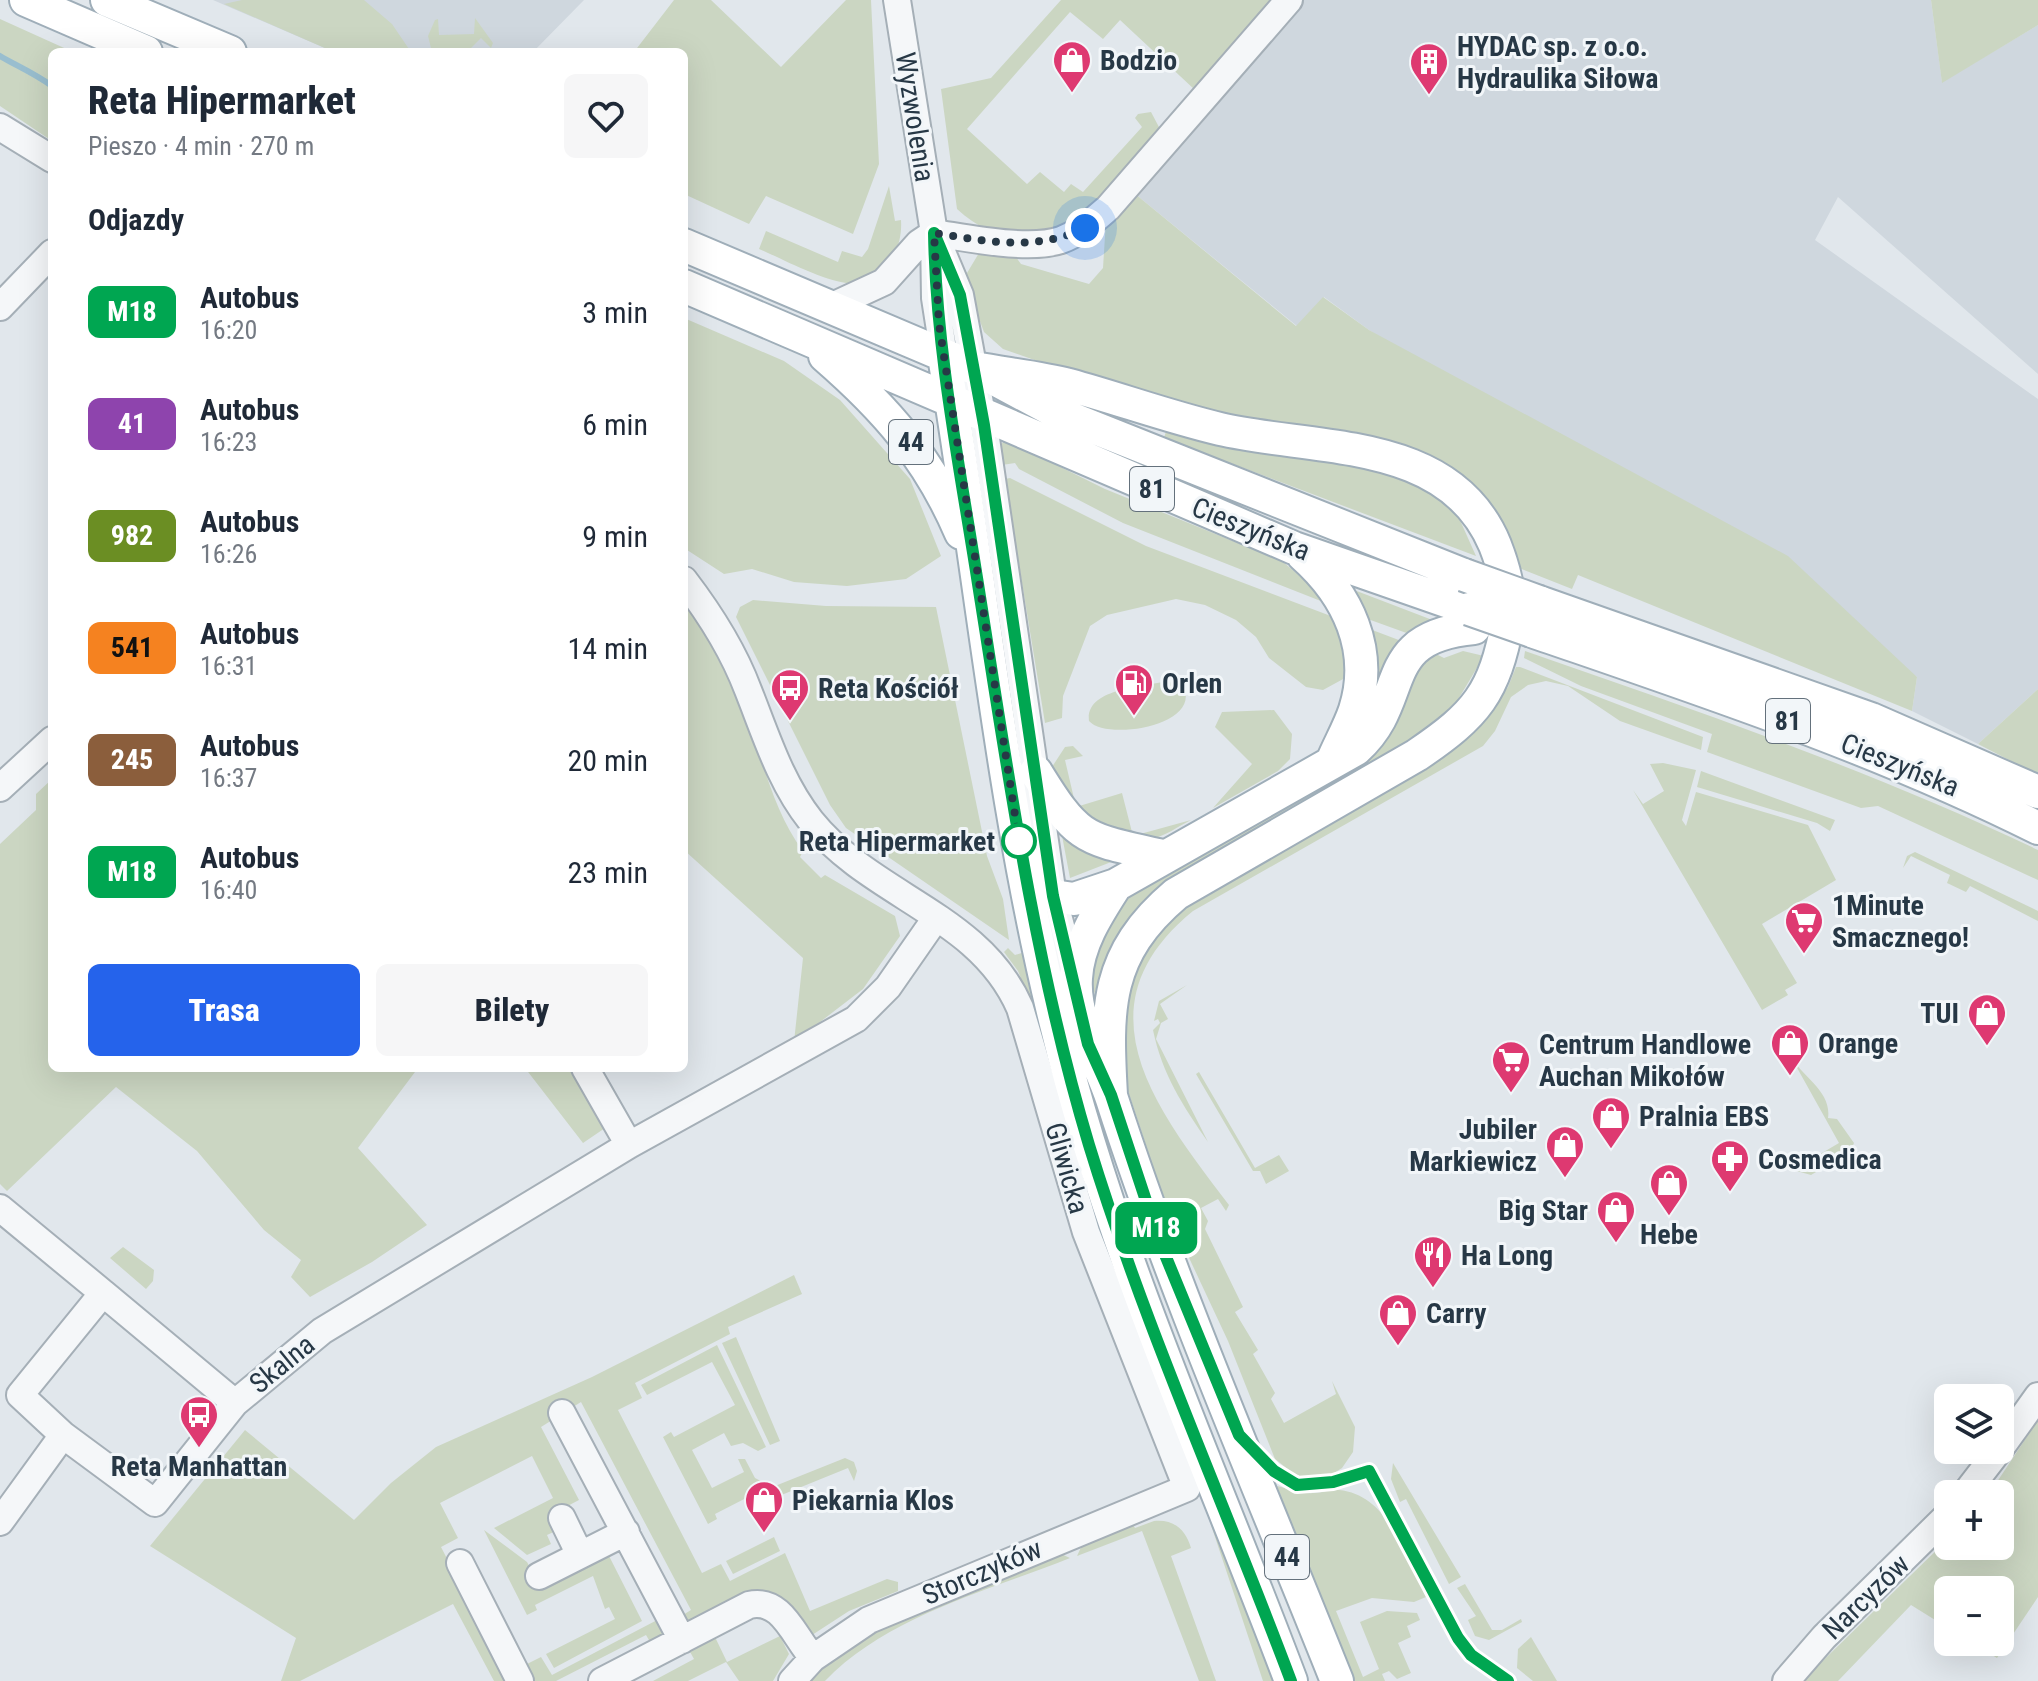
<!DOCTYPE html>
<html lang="pl">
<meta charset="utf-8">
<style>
body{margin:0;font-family:"Roboto Condensed",sans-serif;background:#f6f6f7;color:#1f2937;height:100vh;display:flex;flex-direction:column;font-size:30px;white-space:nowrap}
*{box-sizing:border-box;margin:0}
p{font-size:26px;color:#747a83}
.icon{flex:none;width:44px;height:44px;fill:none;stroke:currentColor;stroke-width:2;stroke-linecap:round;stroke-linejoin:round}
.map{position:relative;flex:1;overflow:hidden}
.drawer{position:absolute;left:48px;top:48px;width:640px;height:1024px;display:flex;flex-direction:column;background:#fff;border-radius:12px;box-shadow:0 8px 32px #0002}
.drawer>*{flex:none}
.badge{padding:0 16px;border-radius:12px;font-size:28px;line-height:52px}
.tools{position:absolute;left:1934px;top:1384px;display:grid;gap:16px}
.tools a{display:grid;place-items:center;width:80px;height:80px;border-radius:12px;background:#fff;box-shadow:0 8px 32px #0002;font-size:40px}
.you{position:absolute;width:40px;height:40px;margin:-20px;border:6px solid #fff;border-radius:50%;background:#1a73e8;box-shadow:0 0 0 12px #1a73e833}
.map>.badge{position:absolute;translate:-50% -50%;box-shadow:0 0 0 4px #fff}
h2{padding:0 40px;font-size:30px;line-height:72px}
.round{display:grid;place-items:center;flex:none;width:84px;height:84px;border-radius:12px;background:#f6f6f7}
.head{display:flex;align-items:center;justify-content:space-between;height:136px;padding:0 40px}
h1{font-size:38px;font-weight:800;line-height:60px}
.action{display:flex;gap:16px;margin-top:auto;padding:16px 40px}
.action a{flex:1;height:92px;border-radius:12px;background:#2563eb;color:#fff;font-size:32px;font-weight:800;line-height:92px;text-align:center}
.action a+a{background:#f6f6f7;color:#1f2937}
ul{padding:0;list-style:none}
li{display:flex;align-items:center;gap:24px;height:112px;padding:0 40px}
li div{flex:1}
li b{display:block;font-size:30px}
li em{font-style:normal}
li .badge{min-width:88px;font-weight:700;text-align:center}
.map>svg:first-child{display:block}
</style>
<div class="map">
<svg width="2038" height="1681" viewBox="0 0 2038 1681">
<rect width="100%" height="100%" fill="#e1e7ec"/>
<!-- built -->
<path fill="#cfd7de" d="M213,0H584L533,52H334Z
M1302,0H1931L1942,82L2038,25V374L1838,197L1815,240L2038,399V689L1978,744L1912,711L1917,677L1369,330L1324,297L1297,326L1134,193Z"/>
<!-- green -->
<path fill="#cbd6c2" d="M242,0H364L392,24L411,52H334L224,4Z
M674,0H711L781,67L846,0H871L879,164L853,234L766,196L749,224L684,194V52H634Z
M1061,0H1273L1195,90L1120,20L1103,39L1070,12L967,129L1027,184L1040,172L1064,192L1071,184L1083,192L1142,127L1135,118L1138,114L1151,112L1160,129C1119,197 1033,280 957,209L941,89L991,78Z
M1931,0H2038V25L1942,83Z
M475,18L493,43L491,48L481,38L467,52H432L428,36L435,20L438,19L439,35L474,34Z
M0,19L73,52H52V141L0,106Z
M889,186L895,221L901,220C903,250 886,280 853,283C830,285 781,258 759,249L766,231L838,262L842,251L862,257L868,249Z
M1134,193L1296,326L1323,297L1369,330L1788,556L1917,677L1912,711L1578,575L1572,589L1514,566L1471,488L1182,412L1003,349L984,332L964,278L979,253L1010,249L1021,264L1089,284L1103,268L1106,220Z
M684,318L784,361L840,400L910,479L941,556L906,579L847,586L794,582L752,569L724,574L684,548Z
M1167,428L1397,468L1455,509L1476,556L1164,438Z
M1006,440L1105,489L1282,561L1336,607L1123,523L1019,469L1015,463L1002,465L1001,444Z
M1010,478L1146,546L1344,621L1347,629L1345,678L1323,690L1306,687L1269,658L1256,637L1236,620L1205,605L1176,599L1107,615L1090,626L1063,696L1062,718L1045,723L1005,479Z
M1352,590H1354L1435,621L1412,635L1365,618Z
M753,600L826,606L936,607L987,856L1003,899L1009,940L846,828L830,805L736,617L740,607Z
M684,601C702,623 718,647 731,674C758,731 765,800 803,851L800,857L821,878L825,875L895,916L900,936L863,989L794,1042L803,958L684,850Z
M1367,628L1404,642L1366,706Z
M1463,651L1484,656L1453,708L1429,730L1105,964L1090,1005V955L1129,894L1360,764L1411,666L1432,652L1444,658Z
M1525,651C1698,711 1873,771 2038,850V880L1878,806L1861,808L1707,752L1712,734L1581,686L1524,658Z
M1516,667H1520L1703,737L1701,750L1620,721L1568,686L1546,681L1528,685L1511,697L1495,731L1483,746L1193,911C1074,1008 1158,1111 1229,1205L1226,1211L1218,1199L1201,1208L1208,1221L1205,1229L1243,1307L1235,1312L1258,1350L1253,1354L1275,1393L1271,1399L1284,1423L1336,1394L1332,1381L1355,1427L1353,1452L1342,1468L1334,1473L1314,1479L1299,1478L1275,1459L1228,1341L1169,1215L1128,1091L1119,1015L1143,947L1187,905L1486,717L1508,687Z
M1167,681L1184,688C1200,726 1106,741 1089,721C1085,688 1144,687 1167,681Z
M2038,689V775L1978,744Z
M1274,710L1292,734L1290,759L1278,771L1213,808L1252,764L1215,727L1222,712Z
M1073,746L1083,756L1065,760L1076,807L1122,793L1133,836L1191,820C1179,826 1165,836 1152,839C1102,850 1060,816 1050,770L1065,747Z
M1663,763L1696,770L1682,820L1686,826L1696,792L1808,825L1836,880L1762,924L1797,983L1785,990L1788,995L1762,1010L1633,790L1643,804L1664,791L1650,764Z
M1701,771L1835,820L1830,831L1817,823L1697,787Z
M52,779V1068H418L358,1148L427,1225L372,1262L310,1297L291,1277L301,1260L264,1230L197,1151L116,1087L7,1191L0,1184V844L36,810V794Z
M1060,825L1124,857L1070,878Z
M1915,852L2038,911V921L1970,886L1966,892L1947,883L1950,875L1911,856L1903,868L1907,856Z
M1008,948L1015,955L1025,952L1276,1681H1263L1198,1486L1104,1254L1033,1008L1018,971L1004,952Z
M1187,985L1160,1004L1168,1019L1161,1023L1156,1039L1208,1142C1183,1106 1162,1074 1153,1030L1160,1023L1158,1019L1154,1021L1159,1001Z
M1791,1057C1803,1077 1832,1092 1828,1118L1837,1119L1854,1143L1850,1152L1811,1175L1793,1170L1839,1143Z
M525,1068H575L608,1126L583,1143Z
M1199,1072L1255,1168L1279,1155L1289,1171L1266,1184L1260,1171H1253L1196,1074Z
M123,1247L154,1270L153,1281L146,1289L110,1258Z
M794,1275L802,1294L728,1327L730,1334L635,1383L642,1398L618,1410L702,1573L721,1564L730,1581L785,1553L810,1611L887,1579L898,1582V1591L849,1611L809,1637L786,1607L690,1625L678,1618L691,1610L581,1402L541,1427L579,1500L558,1511L560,1529L547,1535L551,1544L527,1555L494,1528L553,1498L532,1456L440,1503L458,1538L441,1547L510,1681H494L453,1604L300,1681H281L296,1638L150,1546L245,1430L354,1520L391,1483L436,1447L592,1377Z
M736,1337L780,1441L770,1445L722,1343Z
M717,1345L766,1447L758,1451L743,1443L731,1446L724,1433L692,1450L712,1488L744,1472L738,1459H745L755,1478L770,1486L779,1509L764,1517L752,1495L715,1514L717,1519L708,1524L663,1437L671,1432L674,1437L735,1405L712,1362L647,1395L641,1385Z
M2038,1420V1597L1997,1658L1971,1642H2000V1590H1948V1628L1911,1605L1838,1681H1802L1948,1539V1546H2000V1494H1989Z
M845,1458L854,1462L857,1471L854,1481L848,1468L779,1496L775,1486Z
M1393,1463L1461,1577L1449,1584L1406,1499L1400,1502L1391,1479Z
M1277,1486C1289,1489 1302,1494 1314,1493C1323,1493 1331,1489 1339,1490C1390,1495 1406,1558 1426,1597L1414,1602L1372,1598L1336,1611L1363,1677L1379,1669L1360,1622L1387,1611L1417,1613L1420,1620L1407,1626L1411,1637L1398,1643L1411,1673L1397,1679L1389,1671L1382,1674L1385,1681H1352Z
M1154,1521C1174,1519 1186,1530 1191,1548L1171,1556L1216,1681H1199L1142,1531L1077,1556L1083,1543L1132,1523L1135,1528Z
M484,1530L527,1562L539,1584L608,1554L642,1621L554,1668L546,1654L615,1619L609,1607L605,1609L593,1576L535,1605L537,1610L527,1615Z
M774,1537L780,1551L733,1574L726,1561Z
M1059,1553L1070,1558C988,1591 888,1616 825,1681H809C849,1628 995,1580 1059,1553Z
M1465,1584L1492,1630H1502L1521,1619L1522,1622L1489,1640L1475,1636L1468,1620L1476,1616L1457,1588Z
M661,1618L665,1637L653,1647L646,1635L556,1681H531L523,1666L541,1657L552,1675Z
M780,1636L789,1654L773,1681H739L726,1662L688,1681H653L694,1659L689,1650L715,1637L727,1662Z
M1531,1637L1557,1681H1533L1517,1668L1518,1649Z"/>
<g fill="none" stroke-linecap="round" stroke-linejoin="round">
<!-- stream -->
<path stroke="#99becf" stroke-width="6" d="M0,56C17,66 34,73 52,86"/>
<defs>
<path id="minor" d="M897,0L934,233L935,298L944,356
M0,127L52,159
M934,233L960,295L984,425L1053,896L1075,979
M934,233C968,238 1029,251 1061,240C1080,233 1093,221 1108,208L1289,0
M0,307L52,253
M830,307L884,282L919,243L934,233
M684,580C710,614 733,650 748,690C766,735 780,782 811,821C872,897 980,915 1020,1008L1086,1232L1187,1488L869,1620L813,1658L792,1681
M0,788L52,740
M585,1068L629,1145
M0,1208L103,1293L20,1395L63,1435
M103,1293L235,1403
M562,1413L682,1640
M2000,1449L2038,1396
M1965,1494L1999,1450
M562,1518L580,1555
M0,1522L63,1435L155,1503L235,1403L322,1331L629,1145L856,1019L888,987L936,918
M460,1563L520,1681
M539,1576L626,1532
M602,1681L749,1605C782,1597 794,1637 813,1658
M1786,1681L1824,1637L1948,1515"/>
<path id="major" d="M26,0L146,52
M107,0L230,52
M684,245L974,368L1060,414L1464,575
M684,286L1294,548L1469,609
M825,356C886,409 929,458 961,533
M944,356C981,578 1002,805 1056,1024C1111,1251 1209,1463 1291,1681
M974,368C1005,374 1038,377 1069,385C1120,399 1169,417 1220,429C1315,451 1450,436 1495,545C1504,568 1512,596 1508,621C1494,694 1477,714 1417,755L1176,894C1105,954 1106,1008 1111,1095
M1303,555C1348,595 1374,650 1355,710C1349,728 1339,745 1332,762
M1539,602L1871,719L2038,792
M1532,631C1703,690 1876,747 2038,828
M1036,772C1079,842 1084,838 1162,856
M1024,860L1053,896L1074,899L1116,885L1356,749C1412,699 1374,637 1474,628
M1116,885C1098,913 1078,943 1076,978C1073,1019 1100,1062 1112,1099C1176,1297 1260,1488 1337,1681"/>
</defs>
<!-- minor casing -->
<use href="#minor" stroke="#a5afb7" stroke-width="30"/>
<!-- major casing -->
<use href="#major" stroke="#9faeb9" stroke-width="36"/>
<!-- minor -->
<use href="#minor" stroke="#f5f7f9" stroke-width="26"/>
<!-- major -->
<use href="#major" stroke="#fff" stroke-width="32"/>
<defs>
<path id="major-bridge" d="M1464,575L1539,602
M1469,609L1532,631"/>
</defs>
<!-- major-bridge casing -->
<use href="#major-bridge" stroke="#9faeb9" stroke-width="36" stroke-linecap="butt"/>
<!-- major-bridge -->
<use href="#major-bridge" stroke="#fff" stroke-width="32"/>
</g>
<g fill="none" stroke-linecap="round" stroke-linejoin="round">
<defs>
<path id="line" d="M1291,1681C1224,1502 1145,1328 1089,1145C1034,962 1008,773 978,584C960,468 936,351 934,233L960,295L984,425L1053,896L1088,1044L1111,1095L1159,1240L1239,1435L1274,1471L1297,1485L1333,1482L1369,1471L1458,1638L1471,1655L1508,1681"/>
</defs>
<!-- line casing -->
<use href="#line" stroke="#fff" stroke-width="18"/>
<!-- line -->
<use href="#line" stroke="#00a651" stroke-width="12"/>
<!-- walk -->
<path stroke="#273846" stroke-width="8" stroke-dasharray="0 14.4" d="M1019,841L939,324L934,233C986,241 1036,252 1085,228"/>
</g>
<!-- icons -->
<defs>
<symbol id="shop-pin" viewBox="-11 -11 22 30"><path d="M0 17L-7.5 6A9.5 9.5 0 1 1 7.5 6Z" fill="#de3971" stroke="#f2f6f9"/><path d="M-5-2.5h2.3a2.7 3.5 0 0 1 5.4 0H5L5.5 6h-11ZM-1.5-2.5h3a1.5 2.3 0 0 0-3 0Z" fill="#fff"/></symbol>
<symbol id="building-pin" viewBox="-11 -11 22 30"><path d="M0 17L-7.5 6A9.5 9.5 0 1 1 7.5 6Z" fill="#de3971" stroke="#f2f6f9"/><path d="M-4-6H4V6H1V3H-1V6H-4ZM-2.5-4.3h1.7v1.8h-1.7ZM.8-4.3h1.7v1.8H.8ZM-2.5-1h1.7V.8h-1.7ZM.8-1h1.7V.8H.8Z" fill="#fff"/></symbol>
<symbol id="fuel-pin" viewBox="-11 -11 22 30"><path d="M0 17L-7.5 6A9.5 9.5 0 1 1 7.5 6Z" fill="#de3971" stroke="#f2f6f9"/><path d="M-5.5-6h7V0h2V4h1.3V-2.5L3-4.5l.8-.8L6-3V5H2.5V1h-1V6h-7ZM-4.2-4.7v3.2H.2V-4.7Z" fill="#fff"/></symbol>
<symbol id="bus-pin" viewBox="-11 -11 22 30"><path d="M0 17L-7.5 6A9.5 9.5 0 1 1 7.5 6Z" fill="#de3971" stroke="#f2f6f9"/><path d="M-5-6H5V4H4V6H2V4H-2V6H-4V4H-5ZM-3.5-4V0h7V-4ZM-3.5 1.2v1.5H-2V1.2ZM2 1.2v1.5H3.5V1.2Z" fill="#fff"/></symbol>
<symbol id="supermarket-pin" viewBox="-11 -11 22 30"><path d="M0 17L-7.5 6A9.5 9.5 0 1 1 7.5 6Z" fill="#de3971" stroke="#f2f6f9"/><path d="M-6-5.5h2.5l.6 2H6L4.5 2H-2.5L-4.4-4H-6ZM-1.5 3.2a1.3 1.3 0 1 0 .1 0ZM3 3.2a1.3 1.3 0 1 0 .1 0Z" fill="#fff"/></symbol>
<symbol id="pharmacy-pin" viewBox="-11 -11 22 30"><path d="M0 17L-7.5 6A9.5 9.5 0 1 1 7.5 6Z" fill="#de3971" stroke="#f2f6f9"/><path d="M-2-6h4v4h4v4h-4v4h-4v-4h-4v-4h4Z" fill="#fff"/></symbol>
<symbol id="restaurant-pin" viewBox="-11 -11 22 30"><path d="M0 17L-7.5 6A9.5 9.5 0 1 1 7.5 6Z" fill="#de3971" stroke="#f2f6f9"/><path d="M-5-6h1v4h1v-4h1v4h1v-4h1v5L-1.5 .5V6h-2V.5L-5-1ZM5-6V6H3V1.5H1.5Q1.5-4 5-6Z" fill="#fff"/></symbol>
</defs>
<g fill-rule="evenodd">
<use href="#shop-pin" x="1050" y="38" width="44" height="60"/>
<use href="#building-pin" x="1407" y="40" width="44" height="60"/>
<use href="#fuel-pin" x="1112" y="661" width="44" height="60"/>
<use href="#bus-pin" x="768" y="666" width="44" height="60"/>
<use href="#supermarket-pin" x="1782" y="899" width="44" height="60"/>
<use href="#shop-pin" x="1965" y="991" width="44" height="60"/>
<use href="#shop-pin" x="1768" y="1021" width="44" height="60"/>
<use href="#supermarket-pin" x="1489" y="1038" width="44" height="60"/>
<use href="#shop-pin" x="1589" y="1094" width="44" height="60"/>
<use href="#shop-pin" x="1543" y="1123" width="44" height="60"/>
<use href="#pharmacy-pin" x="1708" y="1137" width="44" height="60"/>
<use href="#shop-pin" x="1647" y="1161" width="44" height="60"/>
<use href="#shop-pin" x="1594" y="1188" width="44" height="60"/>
<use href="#restaurant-pin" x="1411" y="1233" width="44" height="60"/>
<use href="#shop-pin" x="1376" y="1291" width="44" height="60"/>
<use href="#bus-pin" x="177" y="1393" width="44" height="60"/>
<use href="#shop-pin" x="742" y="1478" width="44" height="60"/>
</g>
<!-- markers -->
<circle fill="#fff" stroke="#00a651" stroke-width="4" cx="1019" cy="841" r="16"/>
<g text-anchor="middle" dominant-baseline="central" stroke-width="6" stroke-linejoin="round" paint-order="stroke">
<!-- shield labels -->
<g fill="#f2f6f9" stroke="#64717c" stroke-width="2">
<rect x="889" y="420" width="44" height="44" rx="6"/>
<rect x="1130" y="467" width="44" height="44" rx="6"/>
<rect x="1766" y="699" width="44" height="44" rx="6"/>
<rect x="1265" y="1535" width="44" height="44" rx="6"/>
</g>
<g font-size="26" font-weight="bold" fill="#273846">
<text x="911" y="442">44</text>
<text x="1152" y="489">81</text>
<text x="1788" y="721">81</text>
<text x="1287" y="1557">44</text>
</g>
<!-- poi labels -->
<g font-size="28" font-weight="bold" fill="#273846" stroke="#f2f6f9" text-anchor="start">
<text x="1457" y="46">HYDAC sp. z o.o.<tspan x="1457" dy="32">Hydraulika Siłowa</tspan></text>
<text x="1100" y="60">Bodzio</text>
<text x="1162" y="683">Orlen</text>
<text x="818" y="688">Reta Kościół</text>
<text x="1832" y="905">1Minute<tspan x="1832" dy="32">Smacznego!</tspan></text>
<text x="1959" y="1013" text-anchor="end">TUI</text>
<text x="1818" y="1043">Orange</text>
<text x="1539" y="1044">Centrum Handlowe<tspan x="1539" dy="32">Auchan Mikołów</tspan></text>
<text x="1639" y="1116">Pralnia EBS</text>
<text x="1537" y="1129" text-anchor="end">Jubiler<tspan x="1537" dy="32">Markiewicz</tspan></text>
<text x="1758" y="1159">Cosmedica</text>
<text x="1588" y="1210" text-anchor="end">Big Star</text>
<text x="1669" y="1234" text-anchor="middle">Hebe</text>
<text x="1461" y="1255">Ha Long</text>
<text x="1426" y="1313">Carry</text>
<text x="199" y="1466" text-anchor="middle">Reta Manhattan</text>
<text x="792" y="1500">Piekarnia Klos</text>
</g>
<!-- street labels -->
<g font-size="28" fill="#273846" stroke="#f2f6f9">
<text transform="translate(915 117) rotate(81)">Wyzwolenia</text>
<text transform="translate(1251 529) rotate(22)">Cieszyńska</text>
<text transform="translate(1900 765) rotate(22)">Cieszyńska</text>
<text transform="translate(1067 1168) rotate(74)">Gliwicka</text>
<text transform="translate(282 1364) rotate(-39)">Skalna</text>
<text transform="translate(982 1572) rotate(-23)">Storczyków</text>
<text transform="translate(1866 1597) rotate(-44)">Narcyzów</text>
</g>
<!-- stop labels -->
<g font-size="28" font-weight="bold" fill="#273846" stroke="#f2f6f9" text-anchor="end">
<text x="995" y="841">Reta Hipermarket</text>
</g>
</g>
</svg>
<div class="tools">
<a><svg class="icon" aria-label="layers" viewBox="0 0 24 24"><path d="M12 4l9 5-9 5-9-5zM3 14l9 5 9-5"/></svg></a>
<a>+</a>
<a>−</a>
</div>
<div class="you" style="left:1085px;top:228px"></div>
<b class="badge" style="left:1156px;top:1228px;background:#00a651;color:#fff">M18</b>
<section class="drawer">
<div class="head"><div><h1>Reta Hipermarket</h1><p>Pieszo · 4 min · 270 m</p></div><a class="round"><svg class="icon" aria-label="heart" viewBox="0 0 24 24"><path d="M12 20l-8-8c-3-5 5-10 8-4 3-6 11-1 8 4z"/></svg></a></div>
<h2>Odjazdy</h2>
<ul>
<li><span class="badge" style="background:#00a651;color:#fff">M18</span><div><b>Autobus</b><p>16:20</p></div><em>3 min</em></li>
<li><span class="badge" style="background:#8e44ad;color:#fff">41</span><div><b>Autobus</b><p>16:23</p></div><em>6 min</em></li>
<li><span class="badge" style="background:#6b8e23;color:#fff">982</span><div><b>Autobus</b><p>16:26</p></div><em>9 min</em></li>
<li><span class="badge" style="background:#f58220;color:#111">541</span><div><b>Autobus</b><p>16:31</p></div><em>14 min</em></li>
<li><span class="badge" style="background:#8b5e3c;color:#fff">245</span><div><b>Autobus</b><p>16:37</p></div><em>20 min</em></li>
<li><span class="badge" style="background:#00a651;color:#fff">M18</span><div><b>Autobus</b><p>16:40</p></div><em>23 min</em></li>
</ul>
<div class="action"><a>Trasa</a><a>Bilety</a></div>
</section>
</div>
